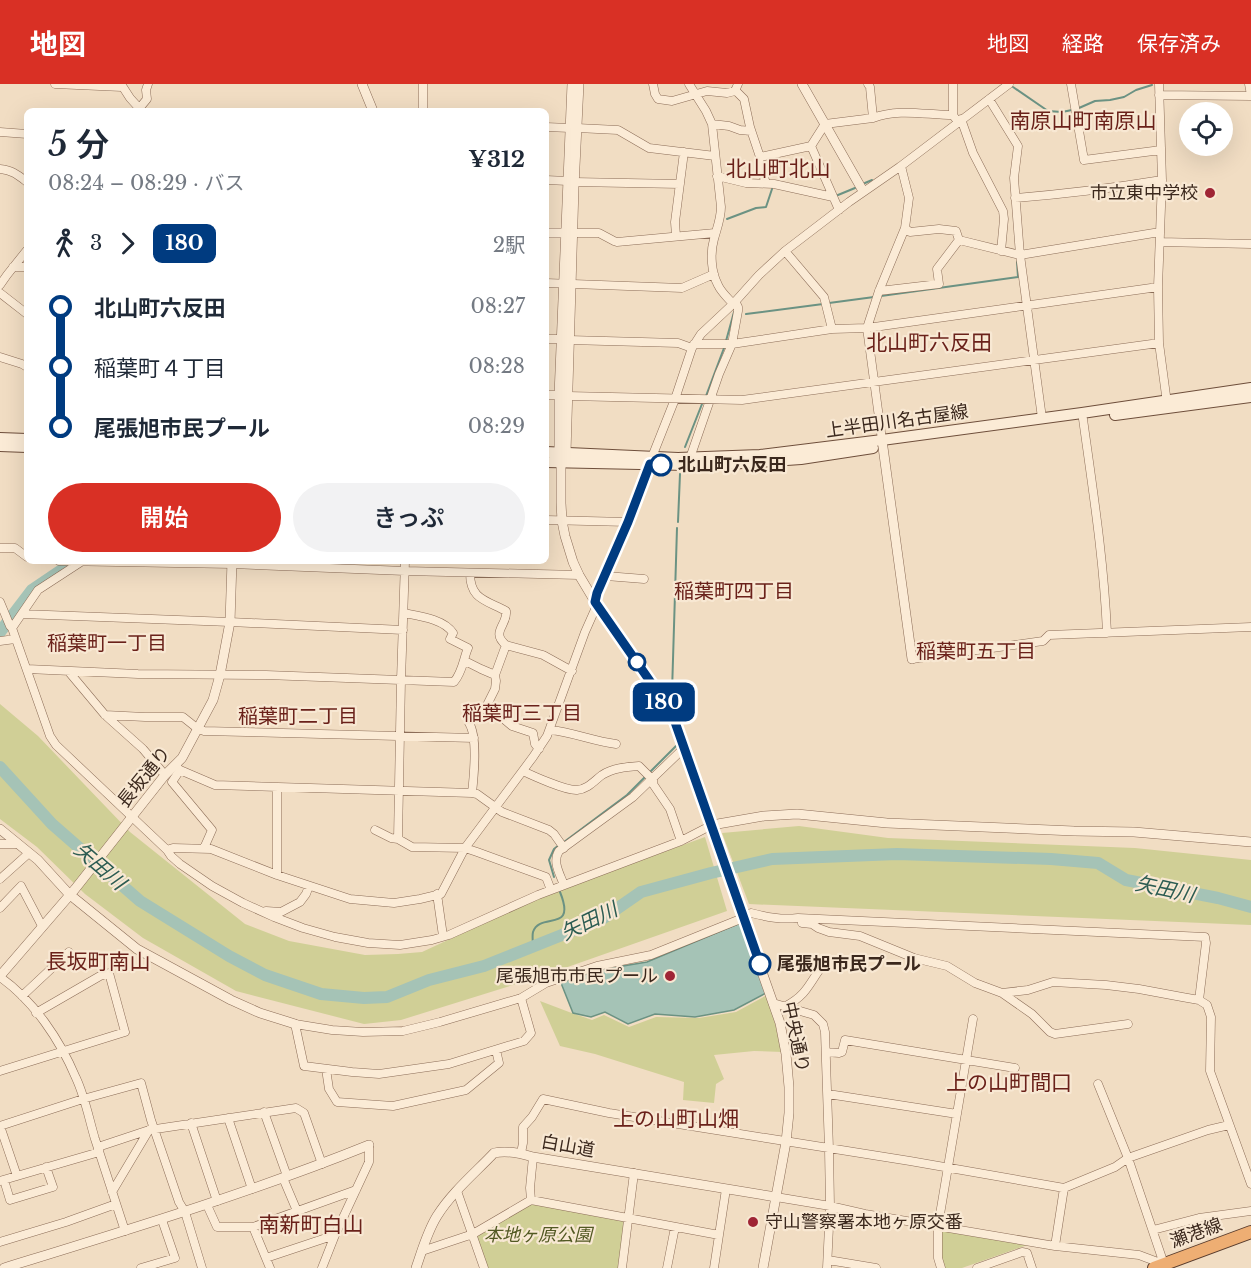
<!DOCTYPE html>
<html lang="ja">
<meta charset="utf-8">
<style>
body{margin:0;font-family:"Libre Baskerville","Noto Sans JP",serif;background:#f2f2f3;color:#1f2937;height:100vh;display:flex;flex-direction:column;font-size:22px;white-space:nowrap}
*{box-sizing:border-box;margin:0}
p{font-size:20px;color:#747a83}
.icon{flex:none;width:33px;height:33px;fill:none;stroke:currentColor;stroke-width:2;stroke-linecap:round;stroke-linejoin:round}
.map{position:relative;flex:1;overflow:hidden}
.drawer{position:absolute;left:24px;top:24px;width:525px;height:456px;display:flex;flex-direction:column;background:#fff;border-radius:9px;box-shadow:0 6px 24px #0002}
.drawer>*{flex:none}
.badge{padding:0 12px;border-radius:9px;font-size:21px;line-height:39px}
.tools{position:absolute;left:1179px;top:18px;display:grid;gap:12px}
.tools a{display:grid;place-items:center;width:54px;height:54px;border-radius:50%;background:#fff;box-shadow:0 6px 24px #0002;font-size:30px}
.map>.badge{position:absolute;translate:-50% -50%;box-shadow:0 0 0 3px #fff}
.legs{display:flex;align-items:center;gap:9px;height:66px;padding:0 24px;font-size:20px}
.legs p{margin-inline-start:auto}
.overview{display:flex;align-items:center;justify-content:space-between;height:102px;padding:0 24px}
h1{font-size:33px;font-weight:600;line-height:45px}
.cta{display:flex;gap:12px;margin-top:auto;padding:12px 24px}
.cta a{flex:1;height:69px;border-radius:36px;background:#d93025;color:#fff;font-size:24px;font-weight:600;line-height:69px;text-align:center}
.cta a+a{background:#f2f2f3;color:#1f2937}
ul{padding:0 24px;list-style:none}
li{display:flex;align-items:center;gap:21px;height:60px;font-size:22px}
li i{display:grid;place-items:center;width:9px;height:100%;margin:0 8px;background:currentColor}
li i::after{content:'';width:15px;height:15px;margin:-8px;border:4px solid;border-radius:50%;background:#fff}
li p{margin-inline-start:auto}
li:first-child i{background:linear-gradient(#0000 50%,currentColor 0)}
li:last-child i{background:linear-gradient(currentColor 50%,#0000 0)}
header{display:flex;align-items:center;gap:36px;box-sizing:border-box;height:84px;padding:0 30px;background:#d93025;color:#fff}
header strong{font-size:28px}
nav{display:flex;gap:33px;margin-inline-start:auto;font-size:21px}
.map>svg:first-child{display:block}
</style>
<header>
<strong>地図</strong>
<nav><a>地図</a><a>経路</a><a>保存済み</a></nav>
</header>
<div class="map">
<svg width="1251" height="1184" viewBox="0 0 1251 1184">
<rect width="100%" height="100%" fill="#f1ddc3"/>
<!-- green -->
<path fill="#d0cf96" d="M0,620L38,652L130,748L245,840L289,857L365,871L398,870L422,868L545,811L705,753L727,827L542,892L401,936L364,940L236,907L143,854L85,810L37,763L0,735Z
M799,742L888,754L1135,764L1251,776V841L749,820L722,749Z
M767,911L783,968L754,967L714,971L724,995L716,1000L714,1019L683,1016L684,998L595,970L560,962L540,917L569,928L592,936L604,931L629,943L656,933L699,934L736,928Z
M531,1116L628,1134L622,1184H485L473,1150Z
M940,1145L1027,1161L962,1184H945L941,1173Z"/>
<!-- water -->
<path fill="#a5c3b6" stroke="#6b9283" stroke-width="1.5" d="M740,839L766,909L734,926L695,933L655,930L628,940L605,928L591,933L573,929L561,899L599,886L647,878Z"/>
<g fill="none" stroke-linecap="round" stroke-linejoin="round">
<!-- stream -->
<path stroke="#6b9283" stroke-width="2" d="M1013,3L1048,27L1062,28L1072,26
M1079,24L1095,17L1110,16L1124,13L1136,6L1152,1
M865,99L872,96
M838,111L855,104
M727,135L756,124L766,123L772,105
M881,212L1018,193L1017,178
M829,219L874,213
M746,230L823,220
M726,257L734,228
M706,312L724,264
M685,363L702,320
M678,438L680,390
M677,444L672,608L684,631
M650,688L676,662
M564,758L627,711L646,692
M554,793L549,776L554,765L559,761
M533,863C533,858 532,852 533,848C540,827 577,850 560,808"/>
<!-- river -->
<path stroke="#a5c3b6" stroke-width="12" d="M0,548L32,506L75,477
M0,683L52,740L140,817L229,872L265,891L321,910L364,914L387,913L429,896L484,882L602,835L641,808L711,789L772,775L897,770L1051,775L1098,779L1126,796L1218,814L1251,823"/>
<defs>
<path id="minor" d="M55,0L122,3
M121,0L130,14L139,24
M653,0L655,10L658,15L672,17L707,7L727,9L735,7L738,0
M689,0L706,27L712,40L721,123C721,134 717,144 714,155C710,169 711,188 718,201C721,208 728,214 733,220
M868,0L870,3L873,34C899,24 926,31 953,31
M953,0V31L955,34
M1071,0L1084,76L1161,66
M1159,0L1162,96L1158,203L1159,259L1167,319
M1249,0L1251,11
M735,6L744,15L750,43L760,73L759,79L766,99
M1159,11L1251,12
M989,15L1018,62L1014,94L1020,171L1042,334
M137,27L147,15L146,6L148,0
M423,27V0
M961,35L973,69L1003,127L1004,135L1001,167
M712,40L729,42L740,46L751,47
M546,43L570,44
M577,44L618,46L649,64L715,72
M0,48L27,50
M811,62L839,126
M760,73L811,62L825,40L873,34
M0,85C12,86 18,91 27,98
M717,92L746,99L774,100L833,113
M546,96L568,97
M574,98L680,100
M1015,114C1065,110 1113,104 1162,96
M905,144L910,148L939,145L956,147L959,156L1020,171L1160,148
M573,149H599L614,157L617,158L715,149
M676,152L675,138L684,68
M1160,158L1251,160
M785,167L824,213L832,245
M13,183H27
M546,199L682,204L714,190
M0,201L7,191L27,166
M879,207L939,200L937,185L959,156
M0,209L27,230
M546,255H562
M569,256L678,259L692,264
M694,260H732L832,245L867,244L1158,203
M0,273L22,280L27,283
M546,311H559
M568,312L742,316L1159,259
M1083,335C1093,407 1104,477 1107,549
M882,356L867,244L879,207L905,144L909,114L901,82
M652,373L675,315L692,264L701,250L733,220L759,191L785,167L849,118L901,82L1009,0
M690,374L719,290L732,260L738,227V223L735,217
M546,436L628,438
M0,464H15L27,473
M59,477L232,480L405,487L579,491
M470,489C470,515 485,516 506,527C508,541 490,548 506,561L543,571L572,587
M606,492L644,495
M0,518L10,542L12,544L50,652L56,661L167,766L171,772L180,780L212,802L243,819L274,833L303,844L335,853L368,859L400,861L432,856L449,851L538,811L681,757L712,741
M595,518L597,509L628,438L650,380
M22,530L230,538L403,546
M12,544L38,506L81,478
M0,557L15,555
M912,575L1043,557L1049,551L1251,543
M465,577L481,585L495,591
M27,585L138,590L266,591L454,598C463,587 463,576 468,564L450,555L453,549C444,535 419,532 404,529
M69,588L105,631L143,665L165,691
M487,621L512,642L533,649L535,660L539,665
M105,631L145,633H183L198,645L204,647L474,654
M550,646C572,648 593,657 616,660
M175,681L180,686L215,701L472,709L477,710L502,728L549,746L554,750L564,764
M180,686L172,698L212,746L204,764
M523,687C533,692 567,707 577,706C588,705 594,697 602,691C613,684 626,683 639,682L652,695
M653,694V700L670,725L681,757
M277,703V791
M472,709C474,691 478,653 469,639L472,634L487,621L495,605L496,597L495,591L506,561
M375,746L391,754L398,755L412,763L465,764L477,768L546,793L551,806
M398,755L401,596L405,477
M0,760H18
M167,766L173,764L211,765L277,791L350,815L394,819L420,815L441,810L465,764L533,673L547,652L585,548L597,521
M0,795L29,769
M564,801C560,790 552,778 559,767L633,713L684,664
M437,810L443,852
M0,824L21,802L42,842
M266,827L281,828L300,818L306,810L309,802
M802,839L812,840L818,844L829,848L860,852L914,874L947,882L975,899L1002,909L1028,906L1053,898L1106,901L1139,905L1182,913L1199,916L1207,921L1211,933L1210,987L1251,1100
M0,893C34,917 60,956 76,994C85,1013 89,1035 95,1055C105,1086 115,1116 125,1147
M1002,909L1032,930L1050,948L1055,950L1128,940
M22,912L69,868
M521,914L531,949L524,957L449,980L379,990L352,988L304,982L295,940L332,946L363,948L403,947L440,938L521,914L546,899L597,882L651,871L743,834L751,829C767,833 781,836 798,834L1205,853L1206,859L1199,916
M773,919L814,931L823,940L825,948L829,1065L830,1122L827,1184
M786,922C806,911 808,902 820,885
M826,968L839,969L842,968L845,956L1015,984
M326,985L329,1005L337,1018L393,1022L466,1006L499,979L496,966
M0,987L125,948L109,889L100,892L36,929
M1098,1000L1128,1074L1165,1183
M828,1010L957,1030
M264,1028L287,1092
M228,1034L252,1105
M191,1039L217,1117
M0,1042L83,1015L141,999L151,1036L179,1118L185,1128L202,1184
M0,1042L17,1092
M521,1069L523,1059V1043L532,1033L543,1015L609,1029L910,1077L1064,1104L1115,1083L1128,1074L1208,1046L1229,1041
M283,1094L297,1127
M4,1096L10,1116L53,1103L46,1083
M0,1097L96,1069L101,1062L149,1046L296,1024L304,1029L322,1080
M457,1107L484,1184
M112,1108L149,1046
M776,1113L830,1122L865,1130L1055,1162L1139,1171L1163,1180
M531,1116L530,1104L533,1073
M207,1121L217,1143H253L270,1184
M253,1143L356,1106
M1153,1146L1199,1134L1251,1127
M0,1158L66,1138L116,1120
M1055,1162L1064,1104
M422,1167L473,1150L531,1116L719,1151
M266,1174L335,1151
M828,1176L876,1184
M141,1184L175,1174L162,1136
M322,1184L335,1151L369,1078V1061
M622,1184L634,1089
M667,1184L675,1143
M714,1184L726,1105
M941,1184L938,1174V1142L973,935
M977,1184L1022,1168L1027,1169L1032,1184"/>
<path id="tertiary" d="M362,0L373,27
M572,0L559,311V369L561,379V419L562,437L565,452L573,478L579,491L597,521L661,613L675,638L720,763L743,834L780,939L786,970L789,1003V1029L786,1058L763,1184
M802,0L863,107
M546,149H566
M882,356L912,575
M563,374L566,369L574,103L579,0
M712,741L764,732L797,730L887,739L1074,747L1134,748L1251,758
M0,745L38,776L69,810L137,865L231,916L260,929L295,940
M0,892L75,805L165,691L182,674L213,616L220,591L230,538L232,477
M4,1184C127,1146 250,1109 369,1061
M416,1184C422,1167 427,1148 437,1132C452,1108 475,1089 494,1069C507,1066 520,1069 533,1073L776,1113"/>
<path id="secondary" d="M1115,331L1251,313
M0,354L27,355
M0,362L27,363
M546,368L678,374L760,371L882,356L1082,329L1251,304
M546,378L687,381L729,380L801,375L873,364"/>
<path id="trunk" d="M1154,1184L1251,1148"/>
</defs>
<!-- minor casing -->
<use href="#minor" stroke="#8c6d58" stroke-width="9"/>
<!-- tertiary casing -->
<use href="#tertiary" stroke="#8c6d58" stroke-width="10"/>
<!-- secondary casing -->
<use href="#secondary" stroke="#6e4e3b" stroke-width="12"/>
<!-- trunk casing -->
<use href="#trunk" stroke="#593c2d" stroke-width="14"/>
<!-- minor -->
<use href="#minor" stroke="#fbebd6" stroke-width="8"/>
<!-- tertiary -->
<use href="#tertiary" stroke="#fbebd6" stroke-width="9"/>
<!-- secondary -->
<use href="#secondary" stroke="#fbebd6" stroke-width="10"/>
<!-- trunk -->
<use href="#trunk" stroke="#eeae73" stroke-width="12"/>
</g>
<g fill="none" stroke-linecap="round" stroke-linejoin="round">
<defs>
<path id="line-1" d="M661,381L650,380L628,438L597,509L595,518L661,613L675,638L760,880"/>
</defs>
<!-- line-1 casing -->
<use href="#line-1" stroke="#fff" stroke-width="14"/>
<!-- line-1 -->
<use href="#line-1" stroke="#003b80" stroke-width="9"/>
</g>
<!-- markers -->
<g fill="#9f2535" stroke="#f8e8d3" stroke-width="2">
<circle cx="1210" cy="109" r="6"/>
<circle cx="670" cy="892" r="6"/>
<circle cx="753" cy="1138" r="6"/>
</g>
<g fill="#fff" stroke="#003b80" stroke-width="3">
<circle cx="661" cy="381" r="10"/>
<circle cx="637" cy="578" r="8"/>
<circle cx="760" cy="880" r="10"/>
</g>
<g text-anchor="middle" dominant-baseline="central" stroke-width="4.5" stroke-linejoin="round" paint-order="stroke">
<!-- poi labels -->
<g font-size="18" fill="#3b281d" stroke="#f8e8d3" text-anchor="end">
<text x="1198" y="109">市立東中学校</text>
<text x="658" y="892">尾張旭市市民プール</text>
<text x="765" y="1138" text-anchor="start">守山警察署本地ヶ原交番</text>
</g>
<!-- street labels -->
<g font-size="18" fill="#3b281d" stroke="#f8e8d3">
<text transform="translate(897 337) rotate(-8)">上半田川名古屋線</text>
<text transform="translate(144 693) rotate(-51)">長坂通り</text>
<text transform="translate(796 953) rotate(78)">中央通り</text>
<text transform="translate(568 1062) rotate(10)">白山道</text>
<text transform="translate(1196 1149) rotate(-20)">瀬港線</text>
</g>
<!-- stop labels -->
<g font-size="18" font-weight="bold" fill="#3b281d" stroke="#f8e8d3" text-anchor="start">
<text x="678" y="381">北山町六反田</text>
<text x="777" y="880">尾張旭市民プール</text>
</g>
<!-- park labels -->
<g font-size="18" font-style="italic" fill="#525923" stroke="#f8e8d3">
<text x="538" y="1151">本地ヶ原公園</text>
</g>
<!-- neighbourhood labels -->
<g font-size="20" fill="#6a211a" stroke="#f8e8d3">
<text x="734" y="507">稲葉町四丁目</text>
<text x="107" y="559">稲葉町一丁目</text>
<text x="976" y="567">稲葉町五丁目</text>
<text x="522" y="629">稲葉町三丁目</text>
<text x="298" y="632">稲葉町二丁目</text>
</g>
<!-- water labels -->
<g font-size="20" font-style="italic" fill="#2c5c52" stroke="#f8e8d3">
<text transform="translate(100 782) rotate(41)">矢田川</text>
<text transform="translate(1165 805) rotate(12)">矢田川</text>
<text transform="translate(589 837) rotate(-26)">矢田川</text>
</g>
<!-- quarter labels -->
<g font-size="21" fill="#6a211a" stroke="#f8e8d3">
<text x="1083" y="37">南原山町南原山</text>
<text x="778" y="85">北山町北山</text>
<text x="929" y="259">北山町六反田</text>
<text x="98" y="878">長坂町南山</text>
<text x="1009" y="999">上の山町間口</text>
<text x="676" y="1035">上の山町山畑</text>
<text x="311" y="1141">南新町白山</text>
</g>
</g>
</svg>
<div class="tools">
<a><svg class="icon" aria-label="locate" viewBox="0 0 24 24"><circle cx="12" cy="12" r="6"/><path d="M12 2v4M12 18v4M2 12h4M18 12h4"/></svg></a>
</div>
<b class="badge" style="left:664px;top:618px;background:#003b80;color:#fff">180</b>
<section class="drawer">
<div class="overview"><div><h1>5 分</h1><p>08:24 – 08:29 · バス</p></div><b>¥312</b></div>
<div class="legs"><svg class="icon" aria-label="walk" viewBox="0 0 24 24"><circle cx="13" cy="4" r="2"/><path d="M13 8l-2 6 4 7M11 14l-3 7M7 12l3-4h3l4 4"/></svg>3<svg class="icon" aria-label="forward" viewBox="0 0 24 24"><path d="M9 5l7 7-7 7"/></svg><b class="badge" style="background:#003b80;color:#fff">180</b><p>2駅</p></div>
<ul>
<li><i style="color:#003b80"></i><b>北山町六反田</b><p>08:27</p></li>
<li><i style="color:#003b80"></i><span>稲葉町４丁目</span><p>08:28</p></li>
<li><i style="color:#003b80"></i><b>尾張旭市民プール</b><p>08:29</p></li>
</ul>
<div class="cta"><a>開始</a><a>きっぷ</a></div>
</section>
</div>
